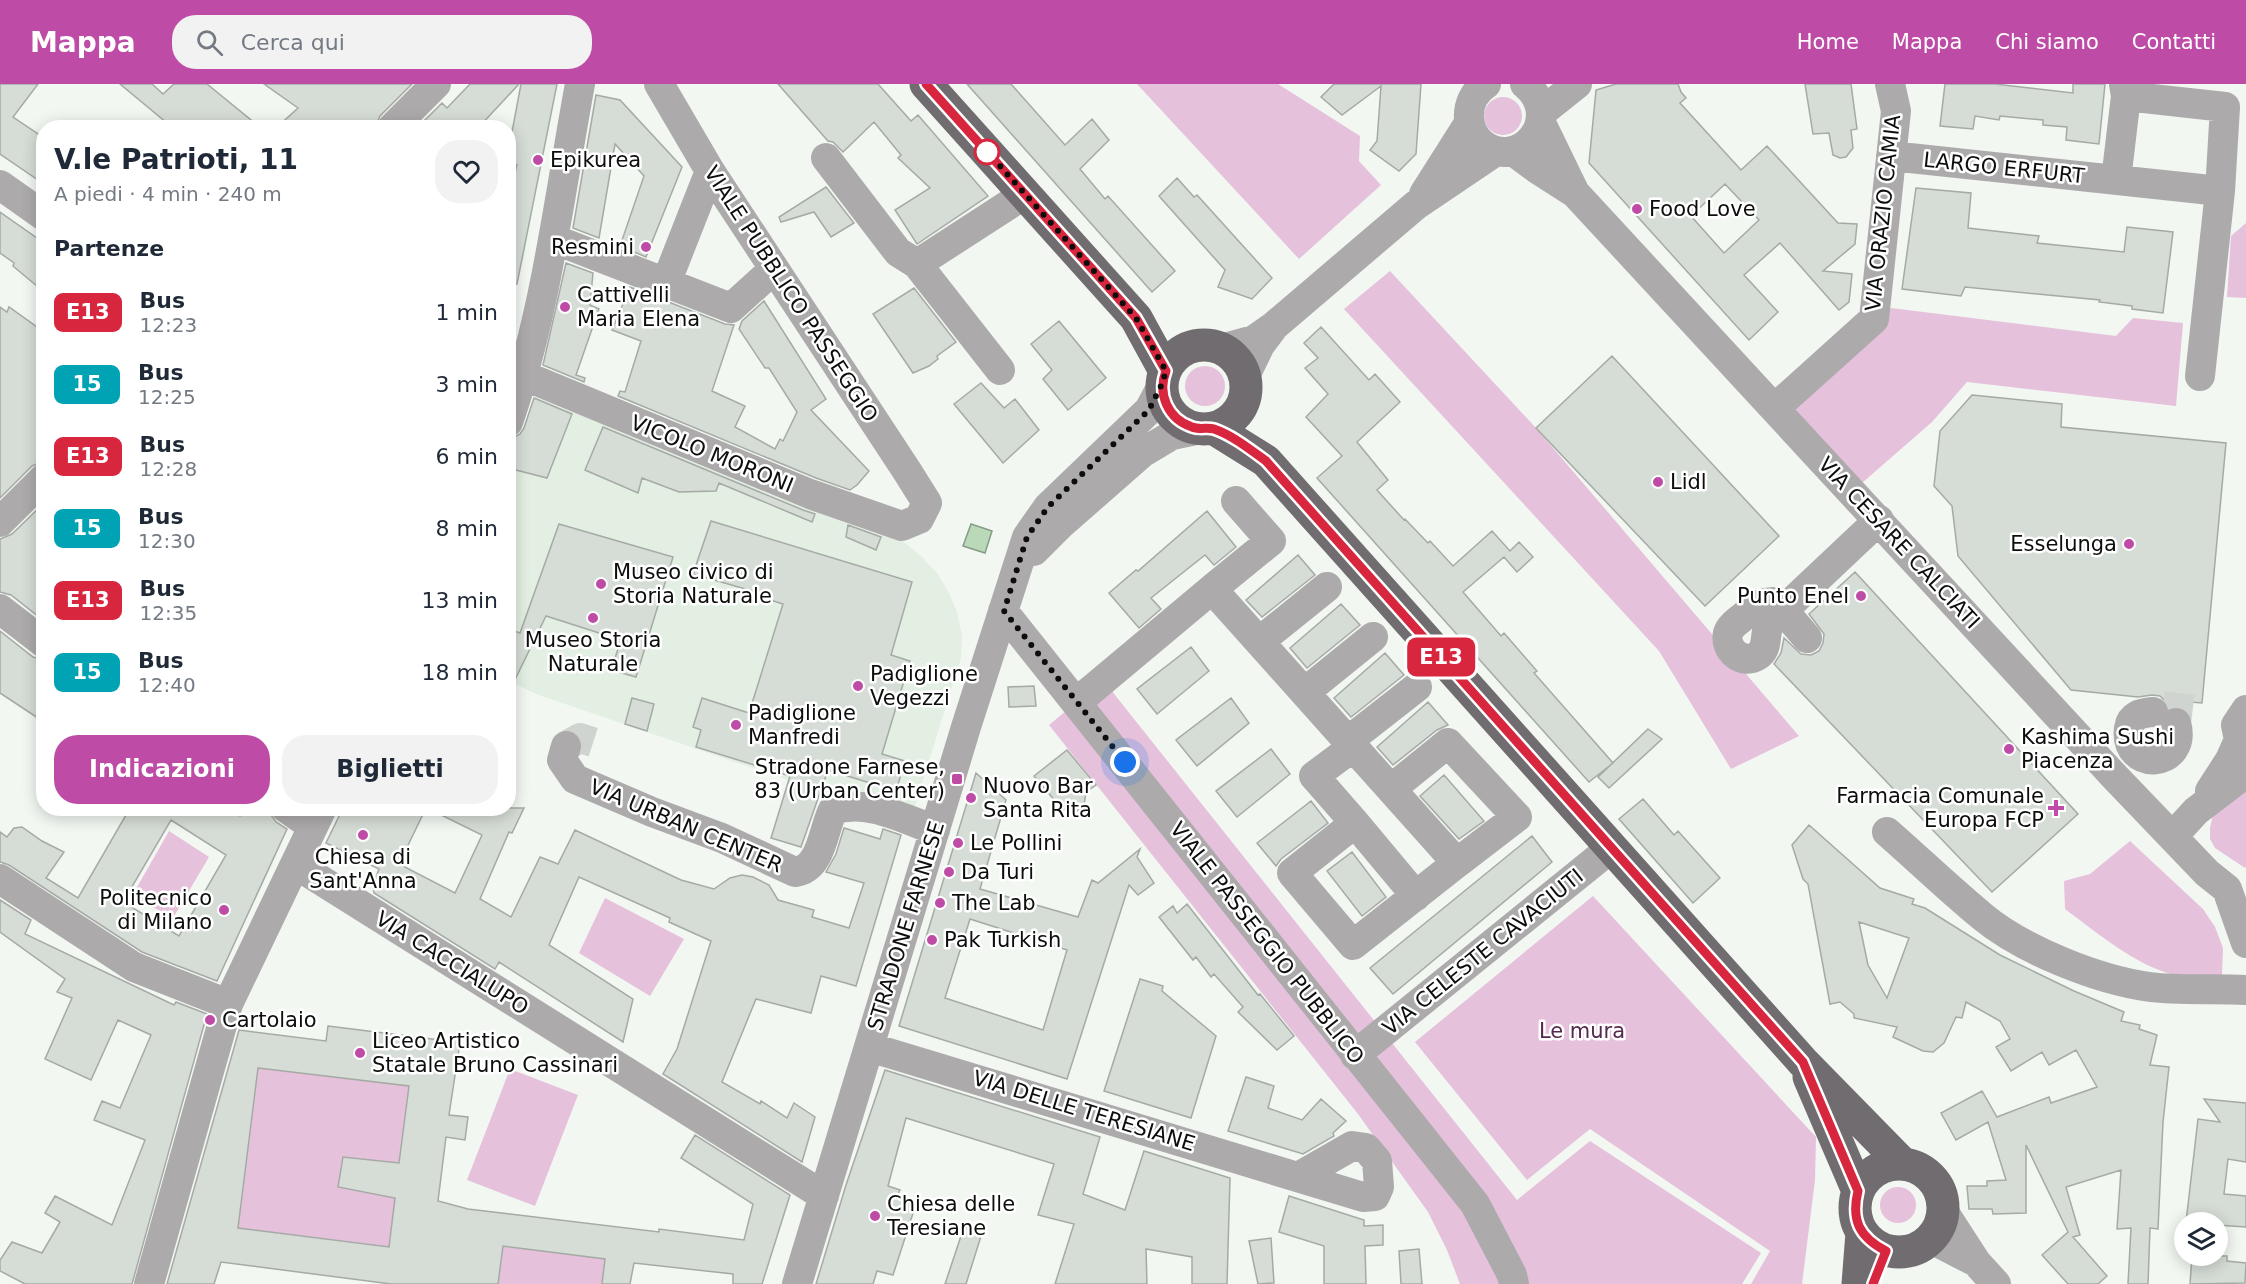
<!DOCTYPE html>
<html lang="it">
<meta charset="utf-8">
<style>
body{margin:0;font-family:"DejaVu Sans",sans-serif;background:#f2f2f3;color:#1f2937;height:100vh;display:flex;flex-direction:column;font-size:22px;white-space:nowrap}
*{box-sizing:border-box;margin:0}
p{font-size:20px;color:#747a83}
.icon{flex:none;width:33px;height:33px;fill:none;stroke:currentColor;stroke-width:2;stroke-linecap:round;stroke-linejoin:round}
.map{position:relative;flex:1;overflow:hidden}
.panel{position:absolute;left:36px;top:36px;width:480px;height:696px;display:flex;flex-direction:column;background:#fff;border-radius:24px;box-shadow:0 3px 15px #0003}
.panel>*{flex:none}
.badge{padding:0 12px;border-radius:9px;font-size:21px;line-height:39px}
.tools{position:absolute;left:2174px;top:1128px;display:grid;gap:12px}
.tools a{display:grid;place-items:center;width:54px;height:54px;border-radius:50%;background:#fff;box-shadow:0 3px 15px #0003;font-size:30px}
.you{position:absolute;width:30px;height:30px;margin:-15px;border:4px solid #fff;border-radius:50%;background:#1a73e8;box-shadow:0 0 0 9px #1a73e833}
.map>.badge{position:absolute;translate:-50% -50%;box-shadow:0 0 0 3px #fff}
h2{padding:0 18px;font-size:22px;line-height:54px}
.round{display:grid;place-items:center;flex:none;width:63px;height:63px;border-radius:24px;background:#f2f2f3}
.summary{display:flex;align-items:center;justify-content:space-between;height:102px;padding:0 18px}
h1{font-size:28px;font-weight:800;line-height:45px}
.cta{display:flex;gap:12px;margin-top:auto;padding:12px 18px}
.cta a{flex:1;height:69px;border-radius:24px;background:#be4ca6;color:#fff;font-size:24px;font-weight:800;line-height:69px;text-align:center}
.cta a+a{background:#f2f2f3;color:#1f2937}
ul{padding:0;list-style:none}
li{display:flex;align-items:center;gap:18px;height:72px;padding:0 18px}
li div{flex:1}
li b{display:block;font-size:22px}
li em{font-style:normal}
li .badge{min-width:66px;font-weight:700;text-align:center}
header{display:flex;align-items:center;gap:36px;box-sizing:border-box;height:84px;padding:0 30px;background:#be4ca6;color:#fff}
header strong{font-size:28px}
nav{display:flex;gap:33px;margin-inline-start:auto;font-size:21px}
.search{width:420px;height:54px;background:#f2f2f3;display:flex;align-items:center;gap:15px;box-sizing:border-box;padding:0 21px;border-radius:24px;color:#747a83;font-size:22px}
.map>svg:first-child{display:block}
</style>
<header>
<strong>Mappa</strong>
<div class="search"><svg class="icon" aria-label="search" viewBox="0 0 24 24"><circle cx="10" cy="10" r="6"/><path d="M15 15l6 6"/></svg>Cerca qui</div>
<nav><a>Home</a><a>Mappa</a><a>Chi siamo</a><a>Contatti</a></nav>
</header>
<div class="map">
<svg width="2246" height="1200" viewBox="0 0 2246 1200">
<rect width="100%" height="100%" fill="#f2f7f2"/>
<!-- built -->
<path fill="#e3efe3" d="M537,310L899,454L920,471L937,489L949,509L957,528L962,551L961,574L910,738L536,610L509,597V378Z"/>
<!-- green -->
<path fill="#e6c1db" d="M1137,0H1278L1360,52L1359,77L1381,101L1299,175Z
M1484 32a19 19 0 1 1 38 0a19 19 0 1 1-38 0Z
M2246,139V214L2227,213L2231,152Z
M1390,187L1536,344L1799,652L1731,685L1659,567L1344,225Z
M1891,224L2116,252L2133,234L2183,239L2176,322L1967,298L1932,338L1862,399L1787,320Z
M1185 302a20 20 0 1 1 40 0a20 20 0 1 1-40 0Z
M1103,596L1517,1116L1590,1057L1761,1169L1742,1200H1460L1447,1166L1428,1128L1358,1030L1049,641Z
M2246,699V783L2245,784L2215,764L2210,755V744L2214,726Z
M169,747L209,773L173,834L132,812Z
M2130,757L2203,825L2215,843L2223,864L2222,891C2207,891 2190,894 2175,891C2136,882 2096,848 2065,825L2064,797L2090,790Z
M1593,812L1816,1053L1815,1096L1802,1200H1751L1770,1167L1590,1045L1527,1096L1415,958Z
M605,814L684,855L650,912L579,869Z
M258,984L409,1002L389,1163L238,1144Z
M510,985L578,1011L535,1122L467,1096Z
M1880 1121a18 18 0 1 1 36 0a18 18 0 1 1-36 0Z
M503,1162L605,1175L602,1200H498Z"/>
<!-- water -->
<path fill="#b9d9b9" stroke="#859c85" stroke-width="1.5" d="M971,440L992,447L985,469L963,462Z"/>
<!-- building -->
<path fill="#d6dcd6" stroke="#a5aaa5" stroke-width="1.5" fill-rule="evenodd" d="M0,0H38L13,33L44,54V100L0,70Z
M120,0H152L163,10L174,0H207L261,44H173Z
M264,0H412L380,32L375,44H276L298,24Z
M470,0H519L478,44H417L442,19L447,24Z
M521,0H557L517,200H508V114L517,81L508,80V69Z
M778,0H878L911,37L918,31L988,112L917,160L895,126L930,104L898,74L901,71L874,38L843,68L833,58L828,57Z
M967,0H1011L1065,61L1092,35L1109,56L1080,85L1105,115L1108,112L1175,187L1152,208Z
M1334,0H1421L1416,70L1399,87L1370,66L1377,57L1381,2L1342,31L1321,13Z
M1616,0H1678L1681,8L1686,14L1680,19L1741,86L1767,62L1838,139L1857,140L1855,160L1823,187L1852,190L1849,218L1839,226L1780,159L1744,191L1778,228L1749,256L1589,79L1596,6ZM1725,100L1759,136L1724,169L1691,132Z
M1805,0H1851L1857,45L1851,46L1853,64L1846,73L1840,74L1833,71L1829,49L1813,50Z
M1945,0H1995L2073,9V0H2105L2099,60L2066,56L2067,43L2043,41V36L2000,32L1999,36L1975,32L1973,45L1940,42Z
M596,11L620,16L682,83L646,173L620,162L644,92L615,60L599,154L573,144Z
M1177,94L1194,113L1197,111L1272,194L1252,215L1218,203L1225,186L1159,112Z
M826,103L854,139L831,153L814,128L781,138L779,133Z
M1916,104L1971,109L1968,144L2039,152L2037,159L2124,168L2127,143L2173,148L2163,229L2132,225V222L2099,218L2100,216L1965,203L1961,212L1902,205Z
M0,128L44,159V208L13,182L14,179L0,169Z
M566,179L593,189L590,221L599,225L576,291L585,294L584,298L543,281Z
M630,203L725,240L734,241L712,307L745,322L735,343L775,365L780,355L783,357L797,328L769,284H765L739,245L742,237L764,217L826,315L811,326L869,387L857,401L850,406L816,394L618,312L620,307L625,308L641,257L612,246Z
M914,204L956,258L937,272L938,275L929,282L913,289L873,230Z
M0,223L7,228L9,223L44,248V377L32,382L0,414Z
M1059,237L1106,294L1068,326L1043,295L1052,286L1031,260Z
M1321,243L1369,296L1375,290L1400,318L1357,358L1388,396L1377,406L1404,436L1405,435L1428,459L1430,457L1453,482L1492,447L1510,467L1519,458L1533,473L1517,488L1504,473L1463,508L1501,552L1504,549L1537,587L1534,589L1613,679L1589,698L1317,394L1342,372L1306,333L1328,310L1305,284L1318,274L1304,259Z
M1612,272L1779,452L1705,522L1536,344Z
M981,299L1004,324L1015,315L1039,346L1003,379L954,320Z
M1972,311L2062,320L2061,343L2226,359L2202,619L2164,616L2160,612L2152,611L2138,613L2071,606L1958,472L1952,422L1934,402L1940,347Z
M534,314L572,330L547,394L508,384V368L513,354L520,350L524,344Z
M603,343L803,426L815,430L812,438L719,399L716,407L679,408L642,394L638,409L585,386Z
M44,419V537L11,511L0,508V455L12,450Z
M1207,427L1236,463L1214,481L1205,471L1151,514L1161,525L1139,544L1109,509L1136,486L1138,487Z
M711,437L912,498L891,571L910,577L882,670L905,677L896,707L828,686L801,763L771,754L790,692L696,663L701,646L693,643L702,614L749,629L783,520L755,511L756,508L693,490Z
M559,440L673,473L636,593L611,586L621,556L546,532L508,610V545L520,549Z
M848,441L881,453L876,466L846,453Z
M1298,471L1315,491L1262,533L1246,516Z
M1855,488L2078,730L1992,808L1774,580L1781,569L1784,554L1801,570L1811,571L1819,567L1823,559L1824,550L1809,530Z
M1341,520L1360,541L1307,584L1290,564Z
M0,547L33,573L44,576V638L0,609Z
M1191,563L1209,587L1157,630L1137,605Z
M1385,569L1404,591L1351,633L1334,614Z
M1034,602L1036,622L1009,623L1008,603Z
M632,614L654,620L647,647L625,640Z
M1231,614L1249,639L1197,682L1176,656Z
M1428,618L1448,641L1437,646L1393,681L1377,663Z
M1648,645L1662,655L1609,704L1598,693Z
M1271,665L1290,690L1237,733L1216,707Z
M1067,666L1096,701L1086,708L1084,722L1076,728L1062,725L1034,692Z
M976,689L1006,716L980,805L1078,833L1092,796L1098,799L1140,765L1137,773L1154,799L1138,811L1129,801L1067,995L899,942ZM970,835L1067,866L1043,946L945,914Z
M1444,691L1484,737L1459,755L1420,712Z
M1643,715L1674,751L1678,747L1720,794L1693,819L1619,735Z
M1311,717L1328,739L1281,775L1276,782L1257,759Z
M130,724H230L240,732L246,724H266L276,738L287,745L217,897L142,868L9,781L0,778V748L7,753L14,744L22,743L42,757L64,768L46,794L78,814ZM171,736L226,771L179,852L123,818Z
M343,724H426L399,780L455,809L482,751L427,724H524L512,749L509,748L480,815L511,833L540,773L558,780L575,746L681,796L714,805L730,794L742,791L753,793L769,801L778,816L814,826L812,833L849,844L864,799L826,788L836,770L844,744L880,755L883,745L901,751L856,902L821,892L811,929L756,915L722,998L760,1020L761,1017L787,1034L794,1019L815,1033L802,1078L663,990L677,965L711,857L669,838L670,834L579,793L549,861L633,915L623,958L499,878L495,885L374,809L373,801L379,785L326,759Z
M1809,741L1880,804L1914,815L1912,820L1925,824L2000,871L2074,907L2124,928L2121,937L2140,941L2139,945L2157,951L2150,981L2169,983L2163,1038L2158,1145L2150,1144L2148,1200H2128L2131,1144L2117,1145L2121,1086L2066,1103L2080,1151L2073,1153L2107,1192L2098,1200H2068L2042,1171L2068,1148L2026,1061V1129L1993,1130L1992,1125H1969L1967,1102H1987V1097L2006,1096L1988,1038L1956,1056L1941,1029L1982,1007L1997,1033L2049,1013L2051,1019L2097,1003L2076,966L2049,981L2042,968L2011,987L1996,963L2010,955L2000,937L1966,918L1962,934L1956,933L1944,959L1933,968L1923,967L1893,953L1897,943L1854,934V930L1840,918L1830,920L1808,800L1803,795L1792,761ZM1859,838L1909,854L1887,914L1868,881Z
M1532,752L1552,778L1393,910L1370,884Z
M1352,768L1386,813L1362,832L1327,787Z
M0,816L31,836L25,850L174,921L176,918L207,930L132,1200H25L0,1187V1176L12,1158L42,1169L60,1138L45,1129L55,1112L112,1141L145,1056L94,1036L102,1017L120,1024L151,951L118,936L91,996L45,975L72,914L57,908L65,895L0,848Z
M1187,820L1258,911L1260,910L1294,952L1277,966L1238,928L1243,923L1214,890L1211,893L1196,873L1193,876L1159,833L1173,822L1177,829Z
M1140,895L1163,902L1162,907L1216,952L1191,1034L1104,1007Z
M328,942L448,957L461,952L449,1031L468,1033L465,1056L446,1053L438,1117L468,1125L659,1148V1145L744,1156L753,1120L681,1074L695,1051L790,1111L762,1200H733V1190L634,1179L630,1200H602L605,1175L503,1162L498,1200H391L221,1178L214,1200H167L239,946L326,957ZM258,984L409,1002L399,1079L343,1073L338,1103L395,1114L389,1163L238,1144Z
M885,986L1100,1053L1083,1110L1125,1126L1144,1067L1230,1094L1227,1200H1192V1173L1146,1165L1147,1200H1055L1074,1140L1038,1131L1054,1080L906,1034L888,1102L900,1106L898,1110L917,1117L893,1191L877,1187L873,1200H816L846,1101Z
M1246,993L1274,1002L1268,1024L1302,1036L1321,1015L1346,1037L1333,1049L1334,1052L1303,1070L1228,1047Z
M2204,1015L2246,1019V1078L2228,1075L2224,1110L2246,1112V1143L2217,1141V1138H2186L2198,1035L2220,1038Z
M1289,1112L1364,1136V1142L1383,1141V1161L1365,1162L1366,1200H1324V1162L1279,1148Z
M964,1143L982,1149L966,1200H945Z
M1271,1154L1274,1199L1258,1200L1249,1157Z
M1419,1165L1422,1200H1401L1399,1167Z
M2192,1172H2227V1177L2246,1179L2245,1199L2190,1200Z"/>
<g fill="none" stroke-linecap="round" stroke-linejoin="round">
<!-- minor-tunnel -->
<path stroke="#d0d4d0" stroke-width="30" stroke-dasharray="30 15" stroke-linecap="butt" d="M2176,639L2180,606
M566,662L580,654L605,662"/>
<!-- minor -->
<path stroke="#adaaac" stroke-width="30" d="M1486,0C1474,8 1468,21 1469,35C1470,44 1474,53 1481,59C1519,90 1566,34 1525,0
M2126,12L2225,23L2220,107
M1542,28L1577,0
M1541,39L1575,109
M392,44L436,0
M1513,67L1536,84L1575,109L2114,692L2207,789L2227,805L2246,859
M1891,72L2220,107L2200,292
M826,74L898,168L917,180L1000,286
M2116,96L2126,12L2124,0
M0,101L44,132
M1424,110L1469,39
M553,155L731,224L774,185
M917,180L1025,110
M666,199L710,87
M1221,265L1254,256L1274,242L1416,121L1496,67
M525,292L810,410L902,442L919,435L927,419L907,387L710,87L659,0
M1244,294L1260,261L1272,245
M1775,324L1874,235L1896,27L1890,0
M508,338C546,229 559,113 580,0
M0,438L44,394
M1034,467L1061,440L1142,369L1172,351L1201,345
M1212,505L1271,457L1236,417
M0,525L44,559
M1003,527L1475,1120L1512,1191L1514,1200
M1774,535L1879,436
M1260,557L1327,503
M1305,608L1373,553
M1077,618L1212,505L1457,779L1517,733L1448,659L1391,705
M2246,626L2236,641L2239,656L2246,664
M2153,628C2141,629 2131,631 2129,644C2123,689 2189,684 2176,639
M1348,657L1417,603
M566,662L562,676L575,695L652,728L722,754L795,788C822,785 823,745 833,726C866,714 904,735 935,746
M1353,663L1314,692L1355,739
M2210,707L2230,676L2239,656
M286,724L312,742
M1887,748C1919,776 1950,806 1983,833C2023,866 2098,896 2150,903C2182,907 2214,904 2246,906
M2173,752L2196,727L2246,689
M295,780L824,1112
M0,795L134,883L228,920
M1416,812L1355,739L1292,789L1353,861L1457,779
M869,963L1363,1113L1375,1112L1379,1103L1377,1077L1366,1064L1352,1062L1298,1093
M1355,971L1611,764
M1943,1127L1976,1178L1996,1200
M1931,1155L1976,1178
M149,1200L228,920L322,724
M797,1200L966,643L1027,453L1048,423L1149,326L1163,300"/>
<!-- major -->
<path stroke="#716c6f" stroke-width="33" d="M926,0L1136,234L1165,287
M1162 303a42 42 0 1 1 84 0a42 42 0 1 1-84 0Z
M1213,344L1266,377L1803,978L1903,1080
M1809,993L1858,1107
M1855 1124a44 44 0 1 1 88 0a44 44 0 1 1-88 0Z
M1858,1200L1862,1149"/>
<!-- minor-bridge -->
<path stroke="#adaaac" stroke-width="30" d="M1774,535C1771,539 1767,542 1767,547C1765,556 1767,566 1757,572C1742,581 1724,566 1728,549C1730,542 1738,537 1744,532C1755,522 1758,519 1773,518L1783,526L1807,554"/>
</g>
<g fill="none" stroke-linecap="round" stroke-linejoin="round">
<defs>
<path id="line" d="M926,0L1136,234L1166,287C1157,310 1168,335 1192,343C1199,346 1208,343 1214,345C1232,351 1251,366 1266,377L1803,978L1858,1107C1851,1136 1859,1153 1886,1167L1873,1200"/>
</defs>
<!-- line casing -->
<use href="#line" stroke="#fff" stroke-width="14"/>
<!-- line -->
<use href="#line" stroke="#d7263d" stroke-width="9"/>
<!-- walk -->
<path stroke="#0c0e0c" stroke-width="6" stroke-dasharray="0 10.8" d="M987,68L983,63L1136,234L1166,287L1162,300L1149,326L1048,423L1027,453L1004,527L1125,678"/>
</g>
<!-- markers -->
<circle fill="#fff" stroke="#d7263d" stroke-width="3" cx="987" cy="68" r="12"/>
<g fill="#be4ca6" stroke="#fff" stroke-width="2">
<circle cx="538" cy="76" r="6"/>
<circle cx="1637" cy="125" r="6"/>
<circle cx="646" cy="163" r="6"/>
<circle cx="565" cy="223" r="6"/>
<circle cx="1658" cy="398" r="6"/>
<circle cx="2129" cy="460" r="6"/>
<circle cx="601" cy="500" r="6"/>
<circle cx="1861" cy="512" r="6"/>
<circle cx="593" cy="534" r="6"/>
<circle cx="858" cy="602" r="6"/>
<circle cx="736" cy="641" r="6"/>
<circle cx="2009" cy="665" r="6"/>
<rect x="951" y="689" width="12" height="12" rx="3"/>
<circle cx="971" cy="714" r="6"/>
<path d="M2053 715h6v6h6v6h-6v6h-6v-6h-6v-6h6z"/>
<circle cx="363" cy="751" r="6"/>
<circle cx="958" cy="759" r="6"/>
<circle cx="949" cy="788" r="6"/>
<circle cx="940" cy="819" r="6"/>
<circle cx="224" cy="826" r="6"/>
<circle cx="932" cy="856" r="6"/>
<circle cx="210" cy="936" r="6"/>
<circle cx="360" cy="969" r="6"/>
<circle cx="875" cy="1132" r="6"/>
</g>
<g text-anchor="middle" dominant-baseline="central" stroke-width="5" stroke-linejoin="round" paint-order="stroke">
<!-- poi labels -->
<g font-size="21" fill="#0c0e0c" stroke="#fff" text-anchor="start">
<text x="550" y="76">Epikurea</text>
<text x="1649" y="125">Food Love</text>
<text x="634" y="163" text-anchor="end">Resmini</text>
<text x="577" y="211">Cattivelli<tspan x="577" dy="24">Maria Elena</tspan></text>
<text x="1670" y="398">Lidl</text>
<text x="2117" y="460" text-anchor="end">Esselunga</text>
<text x="613" y="488">Museo civico di<tspan x="613" dy="24">Storia Naturale</tspan></text>
<text x="1849" y="512" text-anchor="end">Punto Enel</text>
<text x="593" y="556" text-anchor="middle">Museo Storia<tspan x="593" dy="24">Naturale</tspan></text>
<text x="870" y="590">Padiglione<tspan x="870" dy="24">Vegezzi</tspan></text>
<text x="748" y="629">Padiglione<tspan x="748" dy="24">Manfredi</tspan></text>
<text x="2021" y="653">Kashima Sushi<tspan x="2021" dy="24">Piacenza</tspan></text>
<text x="945" y="683" text-anchor="end">Stradone Farnese,<tspan x="945" dy="24">83 (Urban Center)</tspan></text>
<text x="983" y="702">Nuovo Bar<tspan x="983" dy="24">Santa Rita</tspan></text>
<text x="2044" y="712" text-anchor="end">Farmacia Comunale<tspan x="2044" dy="24">Europa FCP</tspan></text>
<text x="970" y="759">Le Pollini</text>
<text x="363" y="773" text-anchor="middle">Chiesa di<tspan x="363" dy="24">Sant'Anna</tspan></text>
<text x="961" y="788">Da Turi</text>
<text x="212" y="814" text-anchor="end">Politecnico<tspan x="212" dy="24">di Milano</tspan></text>
<text x="952" y="819">The Lab</text>
<text x="944" y="856">Pak Turkish</text>
<text x="222" y="936">Cartolaio</text>
<text x="372" y="957">Liceo Artistico<tspan x="372" dy="24">Statale Bruno Cassinari</tspan></text>
<text x="887" y="1120">Chiesa delle<tspan x="887" dy="24">Teresiane</tspan></text>
</g>
<!-- street labels -->
<g font-size="21" fill="#0c0e0c" stroke="#fff">
<text transform="translate(2004 84) rotate(6)">LARGO ERFURT</text>
<text transform="translate(1883 129) rotate(-84)">VIA ORAZIO CAMIA</text>
<text transform="translate(791 210) rotate(57)">VIALE PUBBLICO PASSEGGIO</text>
<text transform="translate(712 370) rotate(22)">VICOLO MORONI</text>
<text transform="translate(1899 459) rotate(47)">VIA CESARE CALCIATI</text>
<text transform="translate(686 742) rotate(23)">VIA URBAN CENTER</text>
<text transform="translate(906 842) rotate(-73)">STRADONE FARNESE</text>
<text transform="translate(1267 859) rotate(52)">VIALE PASSEGGIO PUBBLICO</text>
<text transform="translate(1483 868) rotate(-39)">VIA CELESTE CAVACIUTI</text>
<text transform="translate(452 879) rotate(32)">VIA CACCIALUPO</text>
<text transform="translate(1084 1027) rotate(17)">VIA DELLE TERESIANE</text>
</g>
<!-- park labels -->
<g font-size="21" fill="#57284d" stroke="#fff">
<text x="1582" y="947">Le mura</text>
</g>
</g>
</svg>
<div class="tools">
<a><svg class="icon" aria-label="layers" viewBox="0 0 24 24"><path d="M12 4l9 5-9 5-9-5zM3 14l9 5 9-5"/></svg></a>
</div>
<div class="you" style="left:1125px;top:678px"></div>
<b class="badge" style="left:1441px;top:573px;background:#d7263d;color:#fff">E13</b>
<section class="panel">
<div class="summary"><div><h1>V.le Patrioti, 11</h1><p>A piedi · 4 min · 240 m</p></div><a class="round"><svg class="icon" aria-label="heart" viewBox="0 0 24 24"><path d="M12 20l-8-8c-3-5 5-10 8-4 3-6 11-1 8 4z"/></svg></a></div>
<h2>Partenze</h2>
<ul>
<li><span class="badge" style="background:#d7263d;color:#fff">E13</span><div><b>Bus</b><p>12:23</p></div><em>1 min</em></li>
<li><span class="badge" style="background:#00a3b4;color:#fff">15</span><div><b>Bus</b><p>12:25</p></div><em>3 min</em></li>
<li><span class="badge" style="background:#d7263d;color:#fff">E13</span><div><b>Bus</b><p>12:28</p></div><em>6 min</em></li>
<li><span class="badge" style="background:#00a3b4;color:#fff">15</span><div><b>Bus</b><p>12:30</p></div><em>8 min</em></li>
<li><span class="badge" style="background:#d7263d;color:#fff">E13</span><div><b>Bus</b><p>12:35</p></div><em>13 min</em></li>
<li><span class="badge" style="background:#00a3b4;color:#fff">15</span><div><b>Bus</b><p>12:40</p></div><em>18 min</em></li>
</ul>
<div class="cta"><a>Indicazioni</a><a>Biglietti</a></div>
</section>
</div>
